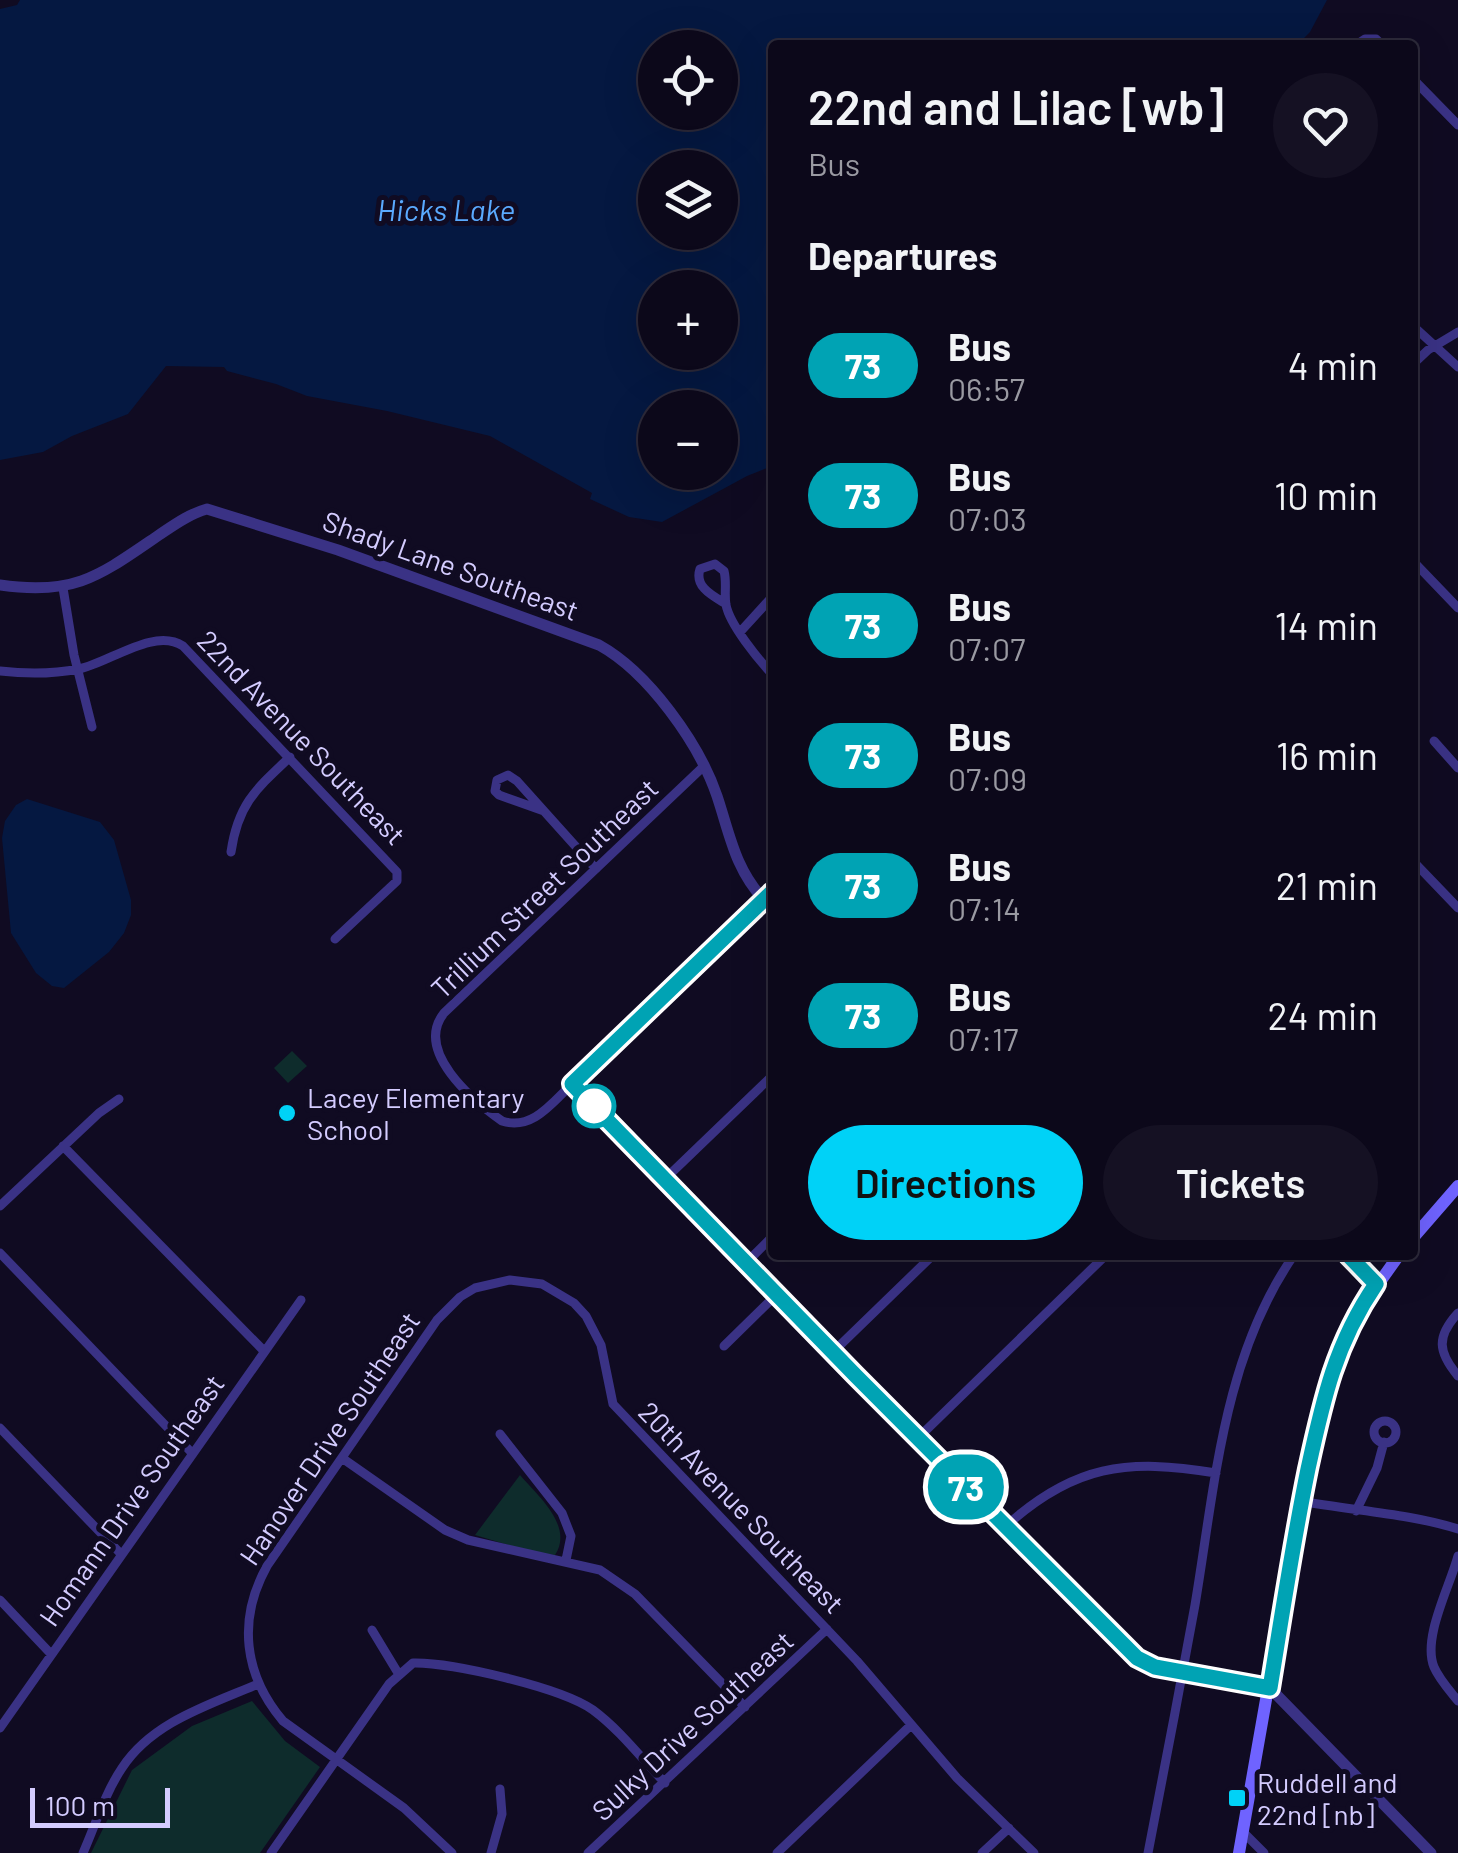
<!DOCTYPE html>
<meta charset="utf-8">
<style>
body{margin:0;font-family:Barlow,sans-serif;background:#151123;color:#f1f3f6;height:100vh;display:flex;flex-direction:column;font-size:38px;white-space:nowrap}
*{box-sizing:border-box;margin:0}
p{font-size:32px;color:#9a9aa2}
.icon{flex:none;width:55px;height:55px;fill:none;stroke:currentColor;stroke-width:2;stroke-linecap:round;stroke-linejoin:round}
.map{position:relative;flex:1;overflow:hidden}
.side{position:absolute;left:768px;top:40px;width:650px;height:1220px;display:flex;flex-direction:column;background:#0c081a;border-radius:10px;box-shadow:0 10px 40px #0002,0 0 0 2px #2c2939}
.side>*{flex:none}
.badge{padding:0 20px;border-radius:32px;font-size:35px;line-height:65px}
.tools{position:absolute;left:638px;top:30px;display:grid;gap:20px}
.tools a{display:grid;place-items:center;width:100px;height:100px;border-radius:50%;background:#0c081a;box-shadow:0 10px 40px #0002,0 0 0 2px #2c2939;font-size:50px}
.scale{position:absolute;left:30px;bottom:25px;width:140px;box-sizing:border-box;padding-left:10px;border:5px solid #d4ccff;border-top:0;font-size:28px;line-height:35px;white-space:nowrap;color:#d4ccff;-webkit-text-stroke:8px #100b22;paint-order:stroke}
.map>.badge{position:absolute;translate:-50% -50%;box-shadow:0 0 0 5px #fff}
h2{padding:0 40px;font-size:38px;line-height:90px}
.round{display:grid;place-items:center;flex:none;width:105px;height:105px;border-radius:52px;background:#151123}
.head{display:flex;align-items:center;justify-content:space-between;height:170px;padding:0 40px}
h1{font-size:48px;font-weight:600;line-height:75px}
.action{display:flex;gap:20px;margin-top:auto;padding:20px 40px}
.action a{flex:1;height:115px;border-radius:60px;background:#00d2f7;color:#111;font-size:40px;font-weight:600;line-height:115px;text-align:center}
.action a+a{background:#151123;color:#f1f3f6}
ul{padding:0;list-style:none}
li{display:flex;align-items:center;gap:30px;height:130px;padding:0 40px}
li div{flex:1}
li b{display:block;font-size:38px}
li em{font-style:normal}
li .badge{min-width:110px;font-weight:700;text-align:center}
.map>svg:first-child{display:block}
</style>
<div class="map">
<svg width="1458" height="1853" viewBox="0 0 1458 1853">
<rect width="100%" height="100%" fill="#100b22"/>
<!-- green -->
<path fill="#0e2c2c" d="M292,1051L307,1066L288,1083L274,1068Z
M520,1475C538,1496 574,1526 555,1555L535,1553L475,1535Z
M252,1701L285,1741L320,1767L260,1853H91L132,1770L192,1726Z"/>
<!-- water -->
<path fill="#051841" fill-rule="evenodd" d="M20,0H1327L1310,32L1297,45H772V466L747,476L662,522L629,517L590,499L592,493L490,436L387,411L307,396L276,384L227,371L224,367L166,366L128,414L72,436L43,452L0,460V9L17,5ZM655,48H720V112H655ZM655,168H720V232H655ZM655,288H720V352H655ZM655,408H720V472H655Z
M27,799L100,822L114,840L131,900V915L124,933L109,952L64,988L52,986L36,973L11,933L2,838L5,821L16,805Z"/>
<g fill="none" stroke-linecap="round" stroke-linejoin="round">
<!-- minor -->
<path stroke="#3a3285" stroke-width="9" d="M1356,45L1365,39H1376L1382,45
M1412,78L1458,125
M1412,325L1458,367
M1412,365L1428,350L1458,332
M1412,560L1458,608
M63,588L74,655L92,727
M726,604C713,596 694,587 700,569L715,564L724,571C727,582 724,594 726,605C730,625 758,659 772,674
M741,631L772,597
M0,671C26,674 53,674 79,669C109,663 154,627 183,646L397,872V881L335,939
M1434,741L1458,768
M544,811L499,795L495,791L497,780L508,775L517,781L596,869
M231,852C238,804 256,789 290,757
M1412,860L1458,908
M572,1084C552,1103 532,1131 502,1121C472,1100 414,1051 444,1013L704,766
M63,1146L264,1351
M665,1179L772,1076
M0,1206L99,1113L119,1099
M0,1253L192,1453
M747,1262L772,1237
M1458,1313C1436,1337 1438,1352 1458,1376
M724,1346L777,1294
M833,1352L933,1255
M1374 1432a11 11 0 1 1 22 0a11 11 0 1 1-22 0Z
M0,1428L121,1554
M500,1434L562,1513L571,1536L566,1560
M918,1438L1106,1255
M342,1458L445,1530L468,1540L600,1570L635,1594L745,1707
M1301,1501C1354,1511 1407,1513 1458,1529
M1356,1511L1377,1468L1384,1442
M1005,1527C1073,1465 1127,1458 1216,1473
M1458,1556C1450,1586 1422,1638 1434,1667C1439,1679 1450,1691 1458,1701
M0,1600L51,1654
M372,1630L398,1673
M0,1728L301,1300
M1243,1832L1264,1853
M83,1853C95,1826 105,1793 122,1768C152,1722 209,1705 258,1684
M271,1853L389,1684L413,1663C452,1662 562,1688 593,1710C620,1730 642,1759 665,1783
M452,1853L404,1808L283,1721C244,1675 237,1620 267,1566L437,1320L460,1297L475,1288L510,1280L542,1284L574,1303L586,1316L601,1345L613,1404L857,1661L957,1778L1034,1853
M491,1853L502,1814L500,1789
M588,1853L827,1629
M777,1853L911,1725
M982,1853L1009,1828
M1148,1853C1164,1770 1180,1688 1195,1605C1215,1486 1223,1357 1294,1255"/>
<!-- tertiary -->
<path stroke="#3a3285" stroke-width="11" d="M0,585C75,596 99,576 159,535C174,525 189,514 207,509L338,550L599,645C648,672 699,743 717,796C730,835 735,869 764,900
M772,892L572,1084L1127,1651L1155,1667L1270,1688L1431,1853
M1347,1255L1376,1284"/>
<!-- secondary -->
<path stroke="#6f63ff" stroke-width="12" d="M1412,1239L1458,1186
M1239,1853L1301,1501L1328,1380L1357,1314L1399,1255"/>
</g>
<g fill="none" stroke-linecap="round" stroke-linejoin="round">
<defs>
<path id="line" d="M772,892L572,1084L856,1376L1137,1658L1155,1667L1270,1688C1282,1615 1293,1542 1308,1469C1323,1400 1335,1344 1376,1284L1348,1255"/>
</defs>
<!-- line casing -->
<use href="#line" stroke="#fff" stroke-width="22"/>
<!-- line -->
<use href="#line" stroke="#00a3b4" stroke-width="15"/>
</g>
<!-- markers -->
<circle fill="#fff" stroke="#00a3b4" stroke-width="5" cx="594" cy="1106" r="20"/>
<g fill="#00d2f7" stroke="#100b22" stroke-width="4">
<circle cx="287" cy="1113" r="10"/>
<rect x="1227" y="1788" width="20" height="20" rx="5"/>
</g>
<g text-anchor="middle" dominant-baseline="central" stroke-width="10" stroke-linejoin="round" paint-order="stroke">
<!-- street labels -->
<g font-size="28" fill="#d4ccff" stroke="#100b22">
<text transform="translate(451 565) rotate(20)">Shady Lane Southeast</text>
<text transform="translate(302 737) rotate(46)">22nd Avenue Southeast</text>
<text transform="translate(544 888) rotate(-44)">Trillium Street Southeast</text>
<text transform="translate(329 1438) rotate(-56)">Hanover Drive Southeast</text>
<text transform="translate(131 1500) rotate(-55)">Homann Drive Southeast</text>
<text transform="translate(742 1507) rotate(46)">20th Avenue Southeast</text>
<text transform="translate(692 1725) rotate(-43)">Sulky Drive Southeast</text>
</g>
<!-- poi labels -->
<g font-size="28" fill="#d4ccff" stroke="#100b22" text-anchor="start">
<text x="307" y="1097">Lacey Elementary<tspan x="307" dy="32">School</tspan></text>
<text x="1257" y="1782">Ruddell and<tspan x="1257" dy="32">22nd [nb]</tspan></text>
</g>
<!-- water labels -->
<g font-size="30" font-style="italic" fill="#5aaaff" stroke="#100b22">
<text x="446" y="209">Hicks Lake</text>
</g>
</g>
</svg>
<div class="tools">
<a><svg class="icon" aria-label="locate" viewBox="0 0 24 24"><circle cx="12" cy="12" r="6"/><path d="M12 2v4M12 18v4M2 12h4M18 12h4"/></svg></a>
<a><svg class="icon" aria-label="layers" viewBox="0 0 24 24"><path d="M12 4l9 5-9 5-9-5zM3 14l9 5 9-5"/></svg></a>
<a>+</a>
<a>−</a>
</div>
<div class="scale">100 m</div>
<b class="badge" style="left:966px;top:1487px;background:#00a3b4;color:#fff">73</b>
<section class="side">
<div class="head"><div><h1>22nd and Lilac [wb]</h1><p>Bus</p></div><a class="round"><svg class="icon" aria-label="heart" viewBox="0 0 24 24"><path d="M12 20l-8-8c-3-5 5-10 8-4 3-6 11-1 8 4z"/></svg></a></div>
<h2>Departures</h2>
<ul>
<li><span class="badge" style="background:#00a3b4;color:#fff">73</span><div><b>Bus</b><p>06:57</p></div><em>4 min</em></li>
<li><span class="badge" style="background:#00a3b4;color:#fff">73</span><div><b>Bus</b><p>07:03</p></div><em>10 min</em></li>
<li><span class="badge" style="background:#00a3b4;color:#fff">73</span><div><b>Bus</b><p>07:07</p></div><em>14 min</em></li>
<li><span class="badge" style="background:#00a3b4;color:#fff">73</span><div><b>Bus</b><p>07:09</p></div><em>16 min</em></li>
<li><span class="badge" style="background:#00a3b4;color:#fff">73</span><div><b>Bus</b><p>07:14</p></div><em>21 min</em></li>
<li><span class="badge" style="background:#00a3b4;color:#fff">73</span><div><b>Bus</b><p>07:17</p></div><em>24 min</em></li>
</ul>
<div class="action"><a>Directions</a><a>Tickets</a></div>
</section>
</div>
